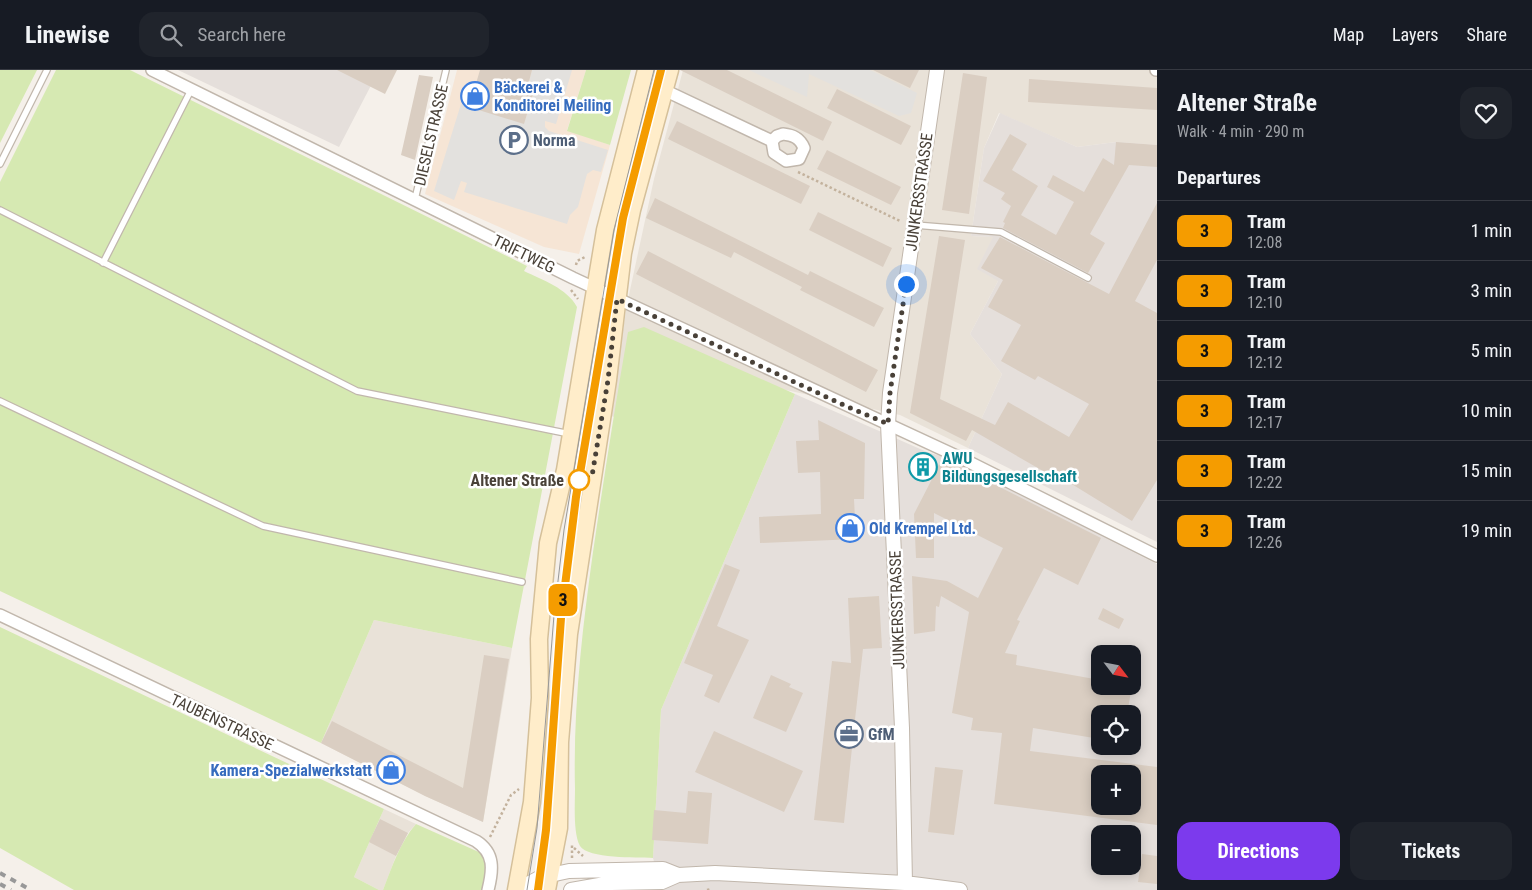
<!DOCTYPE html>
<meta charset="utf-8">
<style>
body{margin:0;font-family:"Roboto Condensed",sans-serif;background:#20242c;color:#f1f3f6;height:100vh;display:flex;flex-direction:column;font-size:19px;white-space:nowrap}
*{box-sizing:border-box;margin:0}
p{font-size:16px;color:#9ea1a6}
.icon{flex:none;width:28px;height:28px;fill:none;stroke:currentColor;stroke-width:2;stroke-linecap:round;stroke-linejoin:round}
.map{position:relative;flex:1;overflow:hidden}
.details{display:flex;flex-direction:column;background:#171b24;width:375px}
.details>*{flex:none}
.badge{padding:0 10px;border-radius:8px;font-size:18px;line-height:32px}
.needle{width:32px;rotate:122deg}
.tools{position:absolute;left:1091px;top:575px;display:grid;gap:10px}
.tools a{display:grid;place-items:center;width:50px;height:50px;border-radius:10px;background:#171b24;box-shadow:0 2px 12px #0003;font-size:25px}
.you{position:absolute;width:25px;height:25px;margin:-12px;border:4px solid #fff;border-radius:50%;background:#1a73e8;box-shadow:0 0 0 8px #1a73e833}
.map>.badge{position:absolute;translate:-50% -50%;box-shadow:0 0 0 2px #fff}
h2{padding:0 20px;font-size:19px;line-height:45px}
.round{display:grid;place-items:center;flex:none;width:52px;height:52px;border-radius:15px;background:#20242c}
.summary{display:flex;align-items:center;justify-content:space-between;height:85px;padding:0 20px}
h1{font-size:24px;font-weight:700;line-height:38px}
.action{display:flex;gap:10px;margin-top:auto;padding:10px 20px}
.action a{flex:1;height:58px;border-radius:15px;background:#7c3aed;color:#fff;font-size:20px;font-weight:700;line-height:58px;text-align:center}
.action a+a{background:#20242c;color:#f1f3f6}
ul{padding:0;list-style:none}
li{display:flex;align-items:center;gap:15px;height:60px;padding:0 20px;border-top:1px solid #363941}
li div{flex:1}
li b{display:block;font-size:19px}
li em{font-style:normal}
li .badge{min-width:55px;font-weight:700;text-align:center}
header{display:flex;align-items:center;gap:30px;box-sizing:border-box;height:70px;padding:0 25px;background:#171b24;border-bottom:1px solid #363941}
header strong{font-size:24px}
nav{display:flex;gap:28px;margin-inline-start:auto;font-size:18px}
.search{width:350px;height:45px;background:#20242c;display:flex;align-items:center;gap:12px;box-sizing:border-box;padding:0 18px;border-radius:15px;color:#9ea1a6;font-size:19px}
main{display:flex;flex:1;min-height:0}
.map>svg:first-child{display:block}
</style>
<header>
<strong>Linewise</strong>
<div class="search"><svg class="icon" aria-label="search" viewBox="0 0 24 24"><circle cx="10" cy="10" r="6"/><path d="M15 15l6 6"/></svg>Search here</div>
<nav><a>Map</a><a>Layers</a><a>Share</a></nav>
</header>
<main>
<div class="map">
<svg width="1157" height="820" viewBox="0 0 1157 820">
<rect width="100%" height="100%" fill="#f5f0ea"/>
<!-- residential -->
<path fill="#e9e2d8" d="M683,0H1157V75L1116,72L1077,77L999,43L984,78L971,166L993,167L998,211L970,264L1002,304L968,378L900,345L717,305L642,353L610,346L627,234L654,109Z
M374,550L512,578L483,752L425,726L321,673Z
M384,739L416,754L408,763L396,786L383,820H379L354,807Z"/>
<!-- commercial -->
<path fill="#f6e5d5" d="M457,0H586L567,60L610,75L579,184L544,177L425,124Z"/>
<!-- industrial -->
<path fill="#e5dfdb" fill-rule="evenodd" d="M178,0H379L339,77Z
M1000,43L1077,77L1116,72L1157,75V472L968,378L1002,304L970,264L998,211L977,199L993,167L971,166L984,78Z
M795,324L927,382L944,387L1157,494V820H662L653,788L661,640ZM1100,584H1132V616H1100ZM1100,644H1132V676H1100ZM1100,704H1132V736H1100ZM1100,764H1132V796H1100Z"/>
<!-- green -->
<path fill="#d6e9b2" d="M0,0H37L0,73Z
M56,0H130L527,196L524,201C542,210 567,218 577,237L512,578L374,550L321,673L0,521V112Z
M586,0H631L610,75L567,61Z
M644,257L795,324L661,640L653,788C637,787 588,789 580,776C573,763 575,734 575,719C573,639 582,561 593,482C604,407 615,336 628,262Z
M0,557L384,739L354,807L379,820H74L0,778Z
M416,754L481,783L488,797L483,820H383C392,797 400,772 416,754Z"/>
<!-- parking -->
<path fill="#e3e1de" d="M532,0H572L556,54L545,51V57L549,61L608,80L601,102L593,100L587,104L578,137L570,145L567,154L464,122L467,113L461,111L454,130L434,121L461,34L524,53L534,22L527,19Z
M749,0H870L917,23L911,43L899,46L809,4L807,27Z"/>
<!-- building -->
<path fill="#dacec2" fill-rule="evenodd" d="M337,0H397L385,24Z
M480,0H532L527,19L534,21L524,54L469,37Z
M680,0H727L832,52L823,71Z
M873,0H919L910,18Z
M963,3L987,7L969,144L942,140Z
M419,5L433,7L415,90L401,85Z
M1029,9L1157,18V40L1028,32Z
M837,19L911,56L901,75L827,38Z
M677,51L810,116L801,134L668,69Z
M1010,64L1027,74L1012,100L1038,116L1021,145L1056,165L1074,132L1047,117L1053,105L1084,122L1103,88L1114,95L1116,72L1157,75V97L1129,95L1090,164L1105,173L1088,203L1003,158L1005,153L1003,152L1011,136L1001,129L1005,123L983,111Z
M827,80L901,117L891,135L817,99Z
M655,128L808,205L810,201L884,238L874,257L800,220L802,217L734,182L731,188L646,148Z
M1157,133V190L1135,231L1157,243V410L1132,451L1052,402L1050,405L972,360L966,371L910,343L939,166L965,170L940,329L995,355L1008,332L1069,367L1089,334L1038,306L1035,310L1001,291L1021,255L988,237L1003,210L981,198L1000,167L1109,224Z
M818,142L892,178L883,197L809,160Z
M648,181L878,300L866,322L636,204Z
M818,350L865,373L864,429H854L856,469L760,473L759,447L821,444L820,402L798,403L796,371L819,370Z
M942,388L1101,468L1078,515L1044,498L1017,550L1020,551L1005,583L1017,585L1016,595L1100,610V616H1132L1127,644H1100V669L1033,658L1030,681L1157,697V755L994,734L1002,663L971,660L973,648L952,643L969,542L941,526L939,537L936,536L935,561L914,564L912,506L947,511L978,528L1003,478L934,443V488H916L914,444L932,409L917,401L923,391L937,398ZM1100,704H1132V736H1100Z
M725,494L740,500L717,556L749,570L719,633L704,626L713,605L684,593Z
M879,526L882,578L863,579L853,667L857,668L855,679L852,678L844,753L814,750L832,591L851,593L848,528Z
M1103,538L1124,549L1119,559L1098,549Z
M484,585L509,589L483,752L425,726L321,673L332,651L463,718Z
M771,605L791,614L789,617L803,623L786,662L753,648Z
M714,661L803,701L784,742L695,702Z
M935,697L963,700L954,765L928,762Z
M688,721L712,723L708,774L652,770L654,740L686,743Z
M380,749L408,763L396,786L369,772Z
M1142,784L1157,786V814L1138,812Z"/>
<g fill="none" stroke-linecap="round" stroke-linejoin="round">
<defs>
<path id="service" d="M0,94L47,0
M415,129L446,0
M0,140L357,321L570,364
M915,155L1001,162L1088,208
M103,193L191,20
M0,331L263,456L522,512"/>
<path id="minor" d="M152,0L573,208L963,389L1157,486
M1156,0H1157
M664,20L772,71
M783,64C793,65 800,68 804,78L799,89L786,91L774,83L772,71L777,66Z
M0,545L476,771C495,783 493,800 488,820"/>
<path id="tertiary" d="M905,813L902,658L888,354L890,323L937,0
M517,820L541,807L569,801L663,799L678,805
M571,820L611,813L662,812L678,805L715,803L905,813L960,820"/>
<path id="secondary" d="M516,820L532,732L540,628L539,569L548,473L565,400L605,160L646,0
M547,820L559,758L560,672L569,564L608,310L623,183L632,140L670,0"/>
</defs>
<!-- service casing -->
<use href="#service" stroke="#c1b7ac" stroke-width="8"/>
<!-- minor casing -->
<use href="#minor" stroke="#c1b7ac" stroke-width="14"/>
<!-- tertiary casing -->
<use href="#tertiary" stroke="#c1b7ac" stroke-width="16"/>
<!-- secondary casing -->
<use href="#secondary" stroke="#d5c09a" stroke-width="19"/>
<!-- path -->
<path stroke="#c3b29d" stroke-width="2.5" stroke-dasharray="2.5 2.5" stroke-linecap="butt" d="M798,102L900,151
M576,195L577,191L585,187
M571,220L578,229
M490,767L511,725L519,719
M574,778L583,786
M572,788V774
M707,820L711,819"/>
<!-- service -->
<use href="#service" stroke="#fff" stroke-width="5.5"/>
<!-- minor -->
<use href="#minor" stroke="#fff" stroke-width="11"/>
<!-- tertiary -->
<use href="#tertiary" stroke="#fff" stroke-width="14"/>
<!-- secondary -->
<use href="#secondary" stroke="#ffedca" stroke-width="16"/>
<!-- tram -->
<path stroke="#989898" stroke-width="1" d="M560,561L563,526
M527,820L537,758L554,545L564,460L614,160L654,0
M538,820L544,781L549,708"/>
<!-- rail -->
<path stroke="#989898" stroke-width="4" stroke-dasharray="6 6" stroke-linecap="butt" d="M0,803L31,820
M0,814L11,820"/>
</g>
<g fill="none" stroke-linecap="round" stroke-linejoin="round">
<defs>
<path id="line" d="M538,820L546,760L561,548L576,427L623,148L661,0"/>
</defs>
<!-- line casing -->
<use href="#line" stroke="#fff" stroke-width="11"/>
<!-- line -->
<use href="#line" stroke="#f59c00" stroke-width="8"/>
<!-- walk -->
<path stroke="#494138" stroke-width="5" stroke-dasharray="0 9" d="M579,410L592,406L608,310L617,229L848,337L888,354L890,323L906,214"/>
</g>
<!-- icons -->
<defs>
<symbol id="shop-ring" viewBox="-11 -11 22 22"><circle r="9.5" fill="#fff" stroke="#3f7fe0" stroke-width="1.5"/><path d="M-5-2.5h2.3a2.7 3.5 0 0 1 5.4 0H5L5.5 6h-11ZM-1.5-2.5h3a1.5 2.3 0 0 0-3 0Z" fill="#3f7fe0"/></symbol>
<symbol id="parking-ring" viewBox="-11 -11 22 22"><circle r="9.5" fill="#fff" stroke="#5c6f8a" stroke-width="1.5"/><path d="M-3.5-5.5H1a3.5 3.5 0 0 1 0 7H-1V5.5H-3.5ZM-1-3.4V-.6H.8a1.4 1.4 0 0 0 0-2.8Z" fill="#5c6f8a"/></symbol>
<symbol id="building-ring" viewBox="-11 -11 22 22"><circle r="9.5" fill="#fff" stroke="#0f9aa8" stroke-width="1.5"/><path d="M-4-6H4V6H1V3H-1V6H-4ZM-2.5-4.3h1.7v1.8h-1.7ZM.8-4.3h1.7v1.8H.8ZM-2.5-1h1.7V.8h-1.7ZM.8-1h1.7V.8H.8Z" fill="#0f9aa8"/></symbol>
<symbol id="office-ring" viewBox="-11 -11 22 22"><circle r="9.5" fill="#fff" stroke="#5c6f8a" stroke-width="1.5"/><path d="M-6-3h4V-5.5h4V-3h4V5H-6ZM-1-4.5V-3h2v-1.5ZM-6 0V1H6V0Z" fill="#5c6f8a"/></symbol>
</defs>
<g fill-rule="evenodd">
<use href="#shop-ring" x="459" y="10" width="32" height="32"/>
<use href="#parking-ring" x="498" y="54" width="32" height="32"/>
<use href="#building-ring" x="907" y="381" width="32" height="32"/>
<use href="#shop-ring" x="834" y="442" width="32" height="32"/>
<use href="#office-ring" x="833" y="648" width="32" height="32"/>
<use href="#shop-ring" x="375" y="684" width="32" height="32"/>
</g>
<!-- markers -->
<circle fill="#fff" stroke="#f59c00" stroke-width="2.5" cx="579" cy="410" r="10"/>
<g text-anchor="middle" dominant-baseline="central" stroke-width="5" stroke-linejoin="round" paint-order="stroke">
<!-- shop labels -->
<g font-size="16" font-weight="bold" fill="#366cbe" stroke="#fff" text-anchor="start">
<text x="494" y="17">Bäckerei &amp;<tspan x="494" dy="18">Konditorei Meiling</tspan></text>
<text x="869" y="458">Old Krempel Ltd.</text>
<text x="372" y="700" text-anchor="end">Kamera-Spezialwerkstatt</text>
</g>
<!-- street labels -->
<g font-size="16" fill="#494138" stroke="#fff">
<text transform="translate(431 65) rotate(-77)">DIESELSTRASSE</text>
<text transform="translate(919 122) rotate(-82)">JUNKERSSTRASSE</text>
<text transform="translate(524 184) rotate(26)">TRIFTWEG</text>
<text transform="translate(897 540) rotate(-92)">JUNKERSSTRASSE</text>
<text transform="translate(222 652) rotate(25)">TAUBENSTRASSE</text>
</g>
<!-- service labels -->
<g font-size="16" font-weight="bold" fill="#4e5e75" stroke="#fff" text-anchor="start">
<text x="533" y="70">Norma</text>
<text x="868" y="664">GfM</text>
</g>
<!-- culture labels -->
<g font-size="16" font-weight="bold" fill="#0d838f" stroke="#fff" text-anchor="start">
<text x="942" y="388">AWU<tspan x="942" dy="18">Bildungsgesellschaft</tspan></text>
</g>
<!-- stop labels -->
<g font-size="16" font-weight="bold" fill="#494138" stroke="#fff" text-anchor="end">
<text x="564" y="410">Altener Straße</text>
</g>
</g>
</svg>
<div class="tools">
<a><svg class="needle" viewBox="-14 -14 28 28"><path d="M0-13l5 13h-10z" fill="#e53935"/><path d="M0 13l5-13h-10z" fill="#9ea1a6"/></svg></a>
<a><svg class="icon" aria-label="locate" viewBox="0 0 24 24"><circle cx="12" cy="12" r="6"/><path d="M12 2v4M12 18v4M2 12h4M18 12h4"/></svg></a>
<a>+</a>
<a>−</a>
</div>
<div class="you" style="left:906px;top:214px"></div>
<b class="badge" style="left:563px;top:530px;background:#f59c00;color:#111">3</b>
</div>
<section class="details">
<div class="summary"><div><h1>Altener Straße</h1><p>Walk · 4 min · 290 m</p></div><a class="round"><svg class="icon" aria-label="heart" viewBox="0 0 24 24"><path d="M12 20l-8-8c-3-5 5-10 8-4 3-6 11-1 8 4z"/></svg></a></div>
<h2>Departures</h2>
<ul>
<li><span class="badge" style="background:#f59c00;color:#111">3</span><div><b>Tram</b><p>12:08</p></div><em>1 min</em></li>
<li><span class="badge" style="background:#f59c00;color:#111">3</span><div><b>Tram</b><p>12:10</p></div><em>3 min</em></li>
<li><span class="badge" style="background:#f59c00;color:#111">3</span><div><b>Tram</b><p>12:12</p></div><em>5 min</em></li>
<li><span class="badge" style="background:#f59c00;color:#111">3</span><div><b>Tram</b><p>12:17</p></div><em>10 min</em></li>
<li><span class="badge" style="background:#f59c00;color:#111">3</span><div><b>Tram</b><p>12:22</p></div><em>15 min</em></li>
<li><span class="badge" style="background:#f59c00;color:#111">3</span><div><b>Tram</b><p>12:26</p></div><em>19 min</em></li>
</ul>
<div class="action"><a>Directions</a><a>Tickets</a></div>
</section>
</main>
